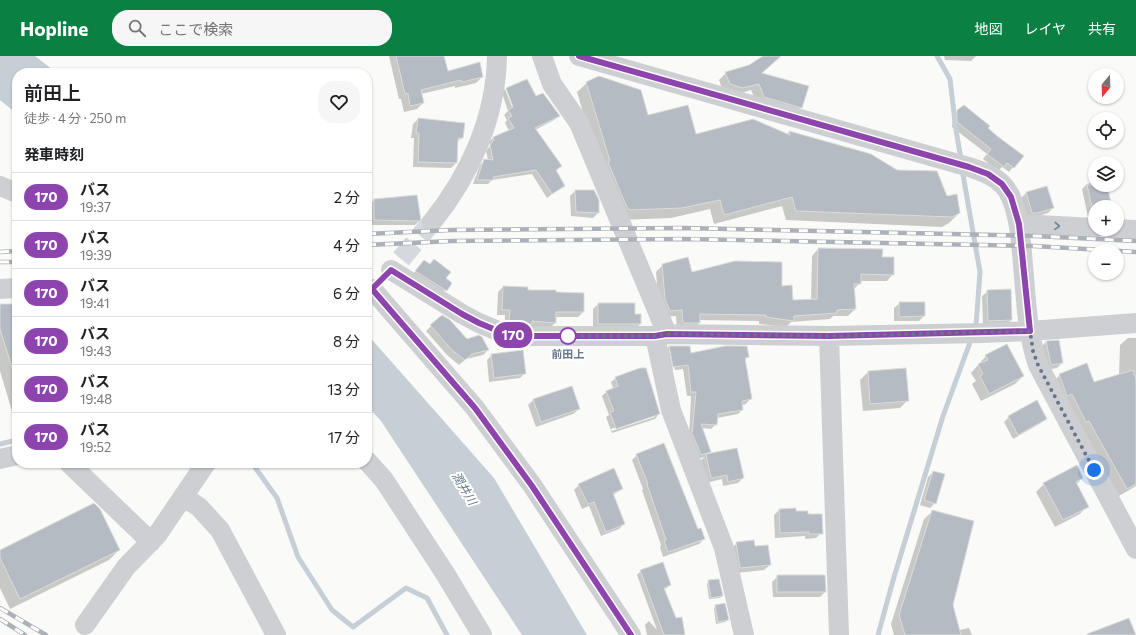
<!DOCTYPE html>
<html lang="ja">
<meta charset="utf-8">
<style>
body{margin:0;font-family:Commissioner,"Noto Sans JP",sans-serif;background:#f6f6f6;color:#202124;height:100vh;display:flex;flex-direction:column;font-size:15px;white-space:nowrap}
*{box-sizing:border-box;margin:0}
p{font-size:13px;color:#757577}
.icon{flex:none;width:22px;height:22px;fill:none;stroke:currentColor;stroke-width:2;stroke-linecap:round;stroke-linejoin:round}
.map{position:relative;flex:1;overflow:hidden}
.sheet{position:absolute;left:12px;top:12px;width:360px;height:400px;display:flex;flex-direction:column;background:#fff;border-radius:16px;box-shadow:0 1px 3px #0004}
.sheet>*{flex:none}
.badge{padding:0 8px;border-radius:13px;font-size:14px;line-height:26px}
.needle{width:26px;rotate:199deg}
.controls{position:absolute;left:1088px;top:12px;display:grid;gap:8px}
.controls a{display:grid;place-items:center;width:36px;height:36px;border-radius:50%;background:#fff;box-shadow:0 1px 3px #0004;font-size:20px}
.you{position:absolute;width:20px;height:20px;margin:-10px;border:3px solid #fff;border-radius:50%;background:#1a73e8;box-shadow:0 0 0 6px #1a73e833}
.map>.badge{position:absolute;translate:-50% -50%;box-shadow:0 0 0 2px #fff}
h2{padding:0 12px;font-size:15px;line-height:36px}
.round{display:grid;place-items:center;flex:none;width:42px;height:42px;border-radius:16px;background:#f6f6f6}
.overview{display:flex;align-items:center;justify-content:space-between;height:68px;padding:0 12px}
h1{font-size:19px;font-weight:600;line-height:30px}
ul{padding:0;list-style:none}
li{display:flex;align-items:center;gap:12px;height:48px;padding:0 12px;border-top:1px solid #e0e0e0}
li div{flex:1}
li b{display:block;font-size:15px}
li em{font-style:normal}
li .badge{min-width:44px;font-weight:700;text-align:center}
header{display:flex;align-items:center;gap:24px;box-sizing:border-box;height:56px;padding:0 20px;background:#0b8043;color:#fff}
header strong{font-size:19px}
nav{display:flex;gap:22px;margin-inline-start:auto;font-size:14px}
.search{width:280px;height:36px;background:#f6f6f6;display:flex;align-items:center;gap:10px;box-sizing:border-box;padding:0 14px;border-radius:16px;color:#757577;font-size:15px}
.map>svg:first-child{display:block}
</style>
<header>
<strong>Hopline</strong>
<div class="search"><svg class="icon" aria-label="search" viewBox="0 0 24 24"><circle cx="10" cy="10" r="6"/><path d="M15 15l6 6"/></svg>ここで検索</div>
<nav><a>地図</a><a>レイヤ</a><a>共有</a></nav>
</header>
<div class="map">
<svg width="1136" height="579" viewBox="0 0 1136 579">
<rect width="100%" height="100%" fill="#fafaf8"/>
<!-- water -->
<path fill="#c6cfd6" d="M0,0H35L57,17H17V58L0,44Z
M367,278L494,422L587,579H522L381,365L367,350Z"/>
<!-- shadow -->
<path fill="#0003" fill-rule="evenodd" d="M389,0H443L447,16L482,21L476,27L455,32V30L421,38L423,47L417,53L404,56L401,43H399Z
M765,0H781L761,17L801,51L794,58L757,48L751,34L735,39L723,35L719,24L726,17L750,10Z
M944,0H976L971,5L945,4Z
M587,27L647,60L695,79H786L789,76L871,99L946,141L959,157L949,167L942,171L786,164L782,150L714,168L710,153L671,162L620,164L600,114L577,36Z
M506,32L536,41L559,60L554,64L535,74L561,110L556,115L564,129L547,142L532,118L492,124L488,128H473L480,109L485,104H488L486,95L490,90L489,86L494,81L509,75L505,67L507,64L504,59L508,55L502,37L505,33L514,56L515,55Z
M958,55L987,72L1022,100L1009,116L1002,111L998,115L983,103L987,98L952,71L953,60Z
M418,63L462,81L457,86L456,107L451,112L413,111L414,82H411L413,68Z
M1095,126V129H1106L1110,151H1095V159L1088,161L1082,133L1087,128Z
M1046,131L1053,152L1048,157L1032,162H1027L1021,142L1026,137Z
M575,135L598,157L593,162L571,160L570,140Z
M374,144L420,164L415,169H370L369,149Z
M818,193L881,202L893,218L887,225H860V227L854,233L855,253L848,260H833L830,263L791,266L786,271L759,268V265L699,264V267L693,273H677L676,260L663,261L659,250L656,216L663,209L691,217L781,231L792,245L811,244L812,200Z
M424,205L451,227L441,239L411,221Z
M503,231L583,256L578,261H555V267L550,272L529,270L526,273L505,271V259H497L498,236Z
M988,235L1011,264L1006,269L983,270L982,240Z
M900,247L924,260L919,265H894V252Z
M598,248H634V259H640V268L635,273H593V253Z
M0,249H17V372L0,315Z
M442,260L466,284L488,294L483,299L466,303L459,309L447,299L426,275Z
M1128,282H1136V430L1119,440L1081,372L1052,327L1060,319L1094,327L1119,319L1120,289Z
M1046,286L1062,307L1057,312L1046,314L1041,291Z
M669,291L690,298L748,301L745,304L750,343L746,348L742,349V354L738,358L717,362L716,368L711,373L702,372L709,396L706,399L737,393L743,422L738,427L723,430L722,423L706,427L701,404L705,401L696,403L689,382L691,340H687L683,313L675,314L671,294H669L673,314L669,315L665,295Z
M492,299L525,317L520,322L489,326L487,304Z
M986,300L1023,320L1015,328L981,345L972,328L976,325L971,317Z
M868,316L908,344L900,352L863,355L860,324Z
M616,322L659,358L655,363L612,377L606,361L609,359L602,340L607,335L613,332L611,326ZM655,359V361L612,375L611,373Z
M571,331L579,353L573,358L536,371L528,349L533,344Z
M1009,361L1046,362L1041,367L1013,383L1004,366Z
M637,399L704,483L699,488L663,501L660,491L661,489L642,434L643,433L632,404Z
M933,416L935,447L930,452L920,449L928,421Z
M1082,422L1076,429L1087,450L1080,458L1055,471L1036,436L1044,428Z
M579,429L622,433L613,439L624,468L619,473L601,480L589,450L582,453L574,434Z
M779,454H795V456L821,477L816,482L805,483V480L775,482L774,459Z
M933,455L952,549L959,574L969,572L972,579H894L891,568L924,463Z
M737,487L754,491L770,509L764,514L736,517L732,492Z
M119,494L109,504L10,553L0,532V495Z
M641,515L670,529L664,534L682,579H647L645,569L649,565L657,574L637,519Z
M778,520L825,536L820,541H773L772,526Z
M709,525L722,539L720,542L709,543L707,528Z
M716,550L728,564L725,566L716,568L714,552Z"/>
<g fill="none" stroke-linecap="round" stroke-linejoin="round">
<!-- stream -->
<path stroke="#c6cfd6" stroke-width="5" d="M937,0L950,23L956,74L961,103
M962,113L980,216L976,270L975,273
M0,388L17,384
M249,407L254,410L277,442L298,501L332,554L353,571L406,532L427,542L447,579
M878,579L894,521L943,360L972,281"/>
</g>
<!-- building -->
<path fill="#b5bbc2" stroke="#dcdcda" d="M396,0H444L448,15L480,6L483,21L462,26L461,24L421,34L424,47L410,50L408,37L405,38Z
M763,0H781L762,17L809,30L802,52L764,41L759,28L742,32L730,28L725,16L749,9Z
M599,20L641,34L648,59L688,49L696,78L753,63L790,79L789,75L871,98L897,114L937,115L947,140L957,138L960,157L952,161L796,155L792,141L724,159L720,144L682,152L629,154L625,147L608,106L610,105L586,26Z
M527,23L536,40L543,37L560,60L535,72L562,110L556,114L565,130L552,138L536,114L493,121L494,124H477L484,103L493,104L490,89L494,84L493,81L514,72L508,62L512,60L508,54L513,51L506,32Z
M964,49L990,70L988,72L997,80L1024,100L1014,112L1007,107L1004,111L987,98L991,93L957,66V54Z
M418,62L465,67L463,82H458L457,107L418,106L419,77H416Z
M1087,129H1107L1112,151H1092Z
M1047,130L1054,152L1037,157H1032L1026,136Z
M575,134H594L599,144V157L576,156Z
M417,139L421,165L374,164V143Z
M818,192L883,193L882,201H894V219L861,218V228H854L856,253L837,254V257L794,260V265L766,261V259L700,258V267H683L682,254L670,255L665,243L662,208L688,201L692,216L735,205L782,206V230L792,229L793,244L817,243Z
M434,203L451,216L446,222L452,227L447,235L415,215L424,204L430,208Z
M503,230L528,231V234H556V236L584,237V256H556V267L532,265V268H526L509,266L510,254H502Z
M1011,233L1012,264L988,265L987,234Z
M899,246H925V260L899,261Z
M598,247H635V258H641V268H598Z
M0,248H17V318H14L0,273Z
M442,259L450,264L467,283L479,279L482,281L489,294L472,298L465,304L452,294L430,269Z
M1059,284L1063,307L1051,309L1046,285Z
M1007,288L1024,320L989,338L980,320L983,318L978,308L988,304L985,299Z
M669,290H690L691,297L725,290H747L749,301L745,302L752,343L742,345L743,354L718,358L717,369L701,368L711,396L701,399L692,377L696,336H691L688,309L673,311Z
M523,294L526,318L494,322L491,298Z
M1087,307L1094,326L1133,314L1136,323V428L1127,433L1089,365L1086,366L1072,338L1067,340L1059,318Z
M640,312H646L660,358L616,373L610,356L614,355L606,335L618,330L615,321Z
M906,312L909,345L870,348L868,315Z
M572,330L580,353L541,366L533,343Z
M1037,344L1047,363L1018,379L1008,360Z
M664,387L698,473L701,472L705,483L668,496L664,485L666,484L647,428H648L636,398Z
M737,392L744,422L728,426L727,419L711,422L706,398Z
M1077,409L1083,422L1076,426L1089,451L1063,464L1043,427Z
M614,412L623,433L613,437L625,468L606,476L594,446L588,448L578,428Z
M933,415L945,418L936,448L924,444Z
M94,447L100,453L120,494L20,543L0,502V494Z
M796,452V455H808V458H822L823,478H809V476L780,477L779,453Z
M932,454L974,465L953,549L961,579H905L899,559Z
M754,484L755,490L768,489L771,509L740,512L736,486Z
M663,506L671,529L664,532L676,562L682,561L685,579H664L640,514Z
M777,519H825L826,536H777Z
M719,523L723,540L711,542L708,524Z
M725,547L729,564L718,566L715,549Z
M1129,562L1136,579H1087V578Z"/>
<g fill="none" stroke-linecap="round" stroke-linejoin="round">
<!-- minor-tunnel -->
<path stroke="#d5d9dd" stroke-width="20" stroke-dasharray="20 10" stroke-linecap="butt" d="M401,203L432,166"/>
<!-- minor -->
<path stroke="#cdcfd3" stroke-width="20" d="M542,0L552,28L579,67L667,278
M579,0L969,111C981,115 993,119 1002,128C1019,144 1021,186 1023,209C1026,243 1027,277 1038,309L1136,493
M0,130L17,137
M432,166C470,119 496,61 497,0
M1019,168L1095,172
M1114,173L1136,174
M391,214L462,258L479,267L503,277L525,280H655L667,278L829,280L983,277L1030,275L1136,267
M0,233L17,232
M372,233L475,352L532,429L631,579
M655,280L671,354L724,492L744,579
M829,280L839,579
M0,403L17,399
M367,405L384,424L446,519L482,579
M69,407L151,486
M184,441L199,451L220,474L276,579
M85,569L126,511L157,479L206,407"/>
<defs>
<path id="rail" d="M367,178L451,174L683,172L1035,180L1136,185
M367,189L452,185L685,183L1034,190L1136,196
M0,196L17,195
M0,206H17
M0,552L46,579
M0,563L25,579"/>
</defs>
<!-- rail casing -->
<use href="#rail" stroke="#acb0b7" stroke-width="4.5"/>
<!-- rail -->
<use href="#rail" stroke="#fff" stroke-width="3" stroke-dasharray="9" stroke-linecap="butt"/>
</g>
<!-- one-way arrows -->
<defs><path id="oneway-chevron" d="M-2-3.5L2.5 0L-2 3.5" fill="none" stroke-width="1.6" stroke-linecap="round" stroke-linejoin="round"/></defs>
<use stroke="#717e92" href="#oneway-chevron" transform="translate(1057 170) rotate(3)"/>
<g fill="none" stroke-linecap="round" stroke-linejoin="round">
<defs>
<path id="line" d="M579,0L969,111L988,118L1002,128L1011,141L1019,168L1030,275L829,280L667,278L655,280H525L503,277L479,267L462,258L391,214L372,233L475,352L532,430L631,579"/>
</defs>
<!-- line casing -->
<use href="#line" stroke="#fff" stroke-width="9"/>
<!-- line -->
<use href="#line" stroke="#8e44ad" stroke-width="6"/>
<!-- walk -->
<path stroke="#67758b" stroke-width="4" stroke-dasharray="0 7.2" d="M568,280H655L667,278L829,280L1030,275L1033,295L1038,309L1094,414"/>
</g>
<!-- markers -->
<circle fill="#fff" stroke="#8e44ad" stroke-width="2" cx="568" cy="280" r="8"/>
<g text-anchor="middle" dominant-baseline="central" stroke-width="4" stroke-linejoin="round" paint-order="stroke">
<!-- stop labels -->
<g font-size="11" font-weight="bold" fill="#67758b" stroke="#fff">
<text x="568" y="297">前田上</text>
</g>
<!-- water labels -->
<g font-size="12" font-style="italic" fill="#637786" stroke="#fff">
<text transform="translate(465 432) rotate(59)">潤井川</text>
</g>
</g>
</svg>
<div class="controls">
<a><svg class="needle" viewBox="-14 -14 28 28"><path d="M0-13l5 13h-10z" fill="#e53935"/><path d="M0 13l5-13h-10z" fill="#757577"/></svg></a>
<a><svg class="icon" aria-label="locate" viewBox="0 0 24 24"><circle cx="12" cy="12" r="6"/><path d="M12 2v4M12 18v4M2 12h4M18 12h4"/></svg></a>
<a><svg class="icon" aria-label="layers" viewBox="0 0 24 24"><path d="M12 4l9 5-9 5-9-5zM3 14l9 5 9-5"/></svg></a>
<a>+</a>
<a>−</a>
</div>
<div class="you" style="left:1094px;top:414px"></div>
<b class="badge" style="left:513px;top:279px;background:#8e44ad;color:#fff">170</b>
<section class="sheet">
<div class="overview"><div><h1>前田上</h1><p>徒歩 · 4 分 · 250 m</p></div><a class="round"><svg class="icon" aria-label="heart" viewBox="0 0 24 24"><path d="M12 20l-8-8c-3-5 5-10 8-4 3-6 11-1 8 4z"/></svg></a></div>
<h2>発車時刻</h2>
<ul>
<li><span class="badge" style="background:#8e44ad;color:#fff">170</span><div><b>バス</b><p>19:37</p></div><em>2 分</em></li>
<li><span class="badge" style="background:#8e44ad;color:#fff">170</span><div><b>バス</b><p>19:39</p></div><em>4 分</em></li>
<li><span class="badge" style="background:#8e44ad;color:#fff">170</span><div><b>バス</b><p>19:41</p></div><em>6 分</em></li>
<li><span class="badge" style="background:#8e44ad;color:#fff">170</span><div><b>バス</b><p>19:43</p></div><em>8 分</em></li>
<li><span class="badge" style="background:#8e44ad;color:#fff">170</span><div><b>バス</b><p>19:48</p></div><em>13 分</em></li>
<li><span class="badge" style="background:#8e44ad;color:#fff">170</span><div><b>バス</b><p>19:52</p></div><em>17 分</em></li>
</ul>
</section>
</div>
